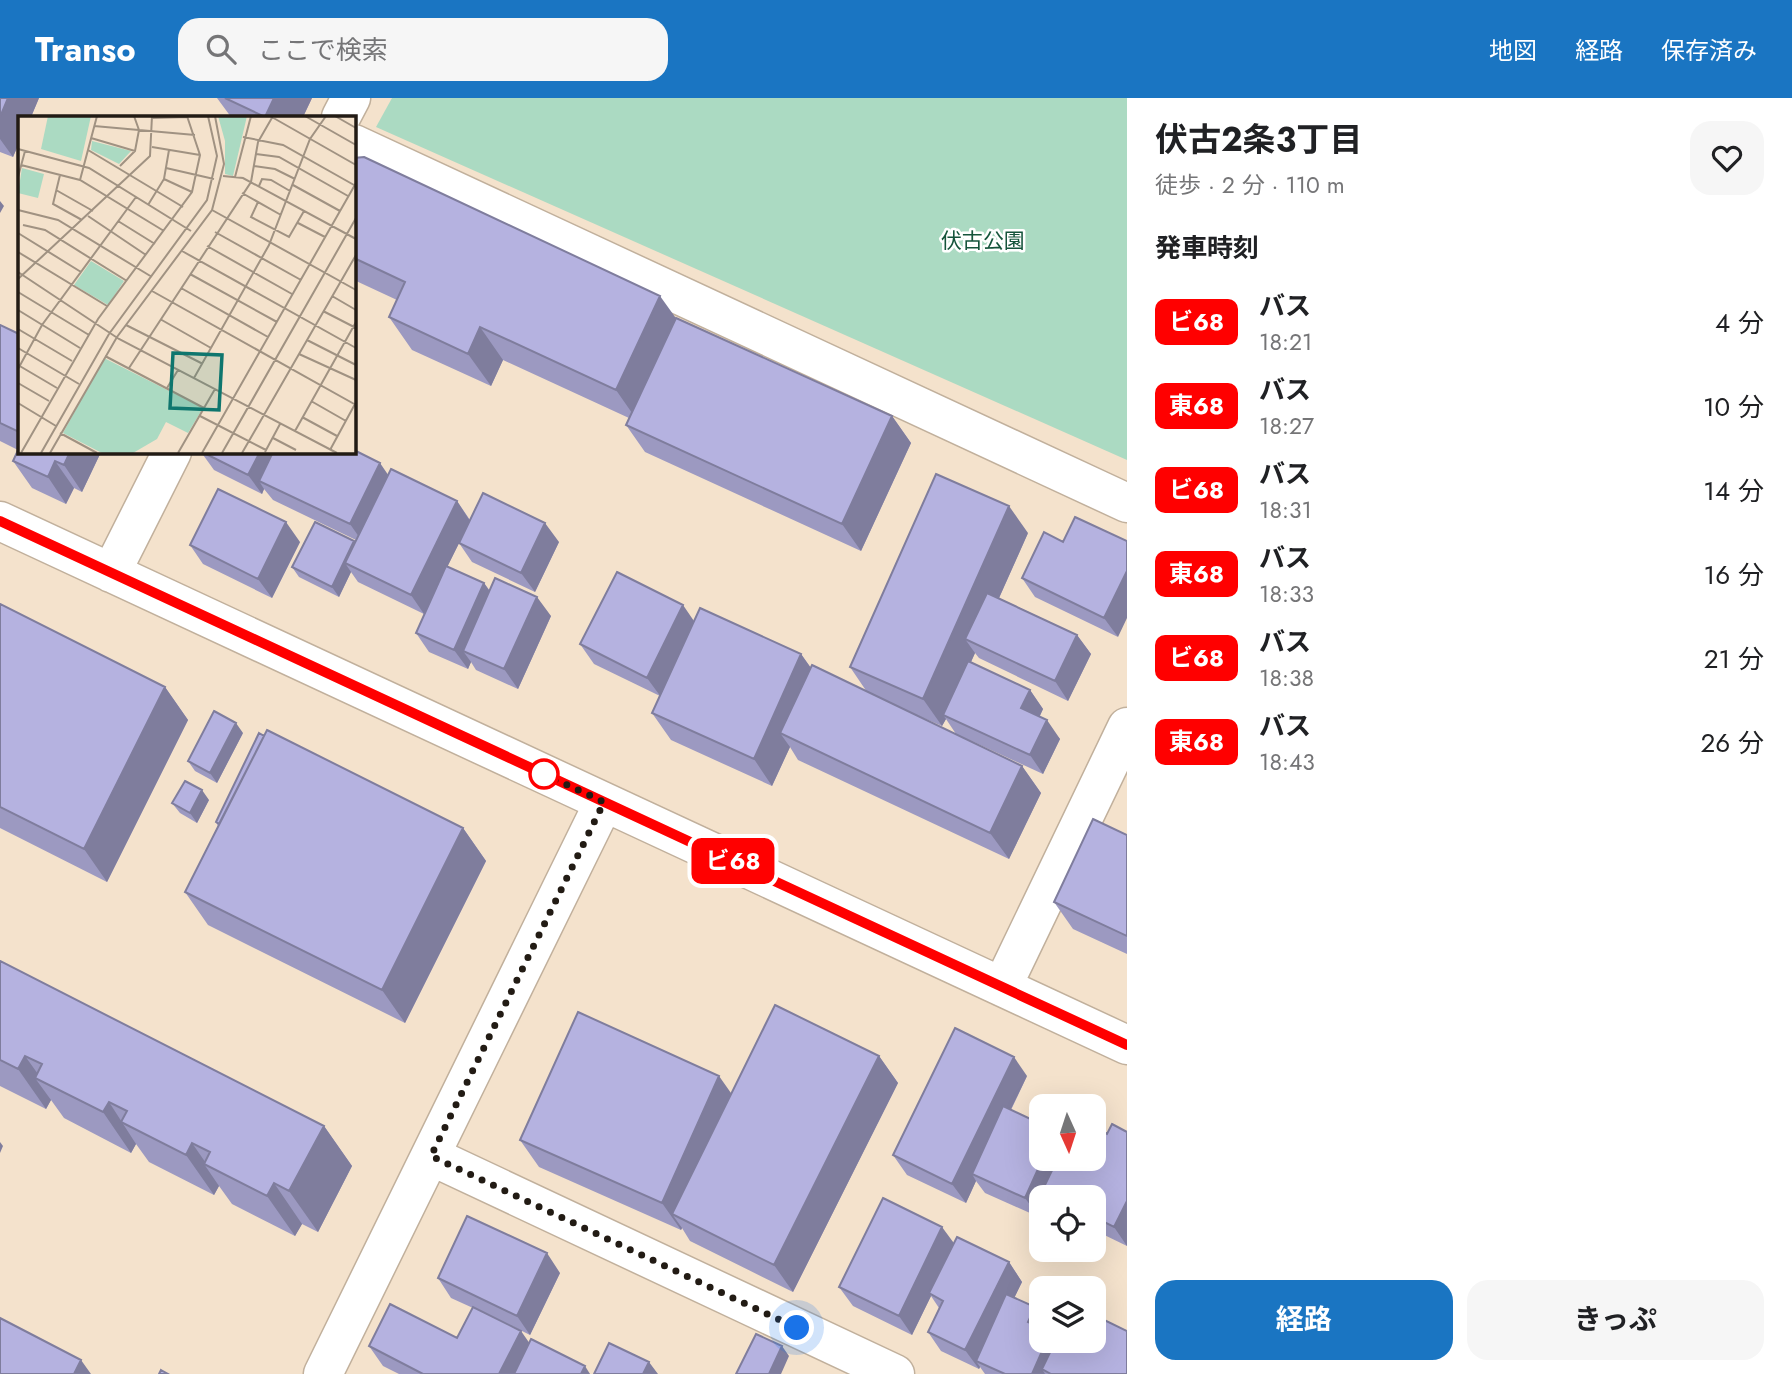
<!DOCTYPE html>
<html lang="ja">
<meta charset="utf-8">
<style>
body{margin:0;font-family:Jost,"Noto Sans JP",sans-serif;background:#f6f6f6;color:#202124;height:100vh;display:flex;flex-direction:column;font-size:26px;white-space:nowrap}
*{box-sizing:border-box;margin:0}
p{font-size:23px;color:#757577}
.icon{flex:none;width:38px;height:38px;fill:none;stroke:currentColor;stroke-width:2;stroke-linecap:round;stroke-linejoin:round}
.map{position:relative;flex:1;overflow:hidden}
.drawer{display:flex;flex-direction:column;background:#fff;width:665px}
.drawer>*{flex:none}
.badge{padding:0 14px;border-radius:10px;font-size:24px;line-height:46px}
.needle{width:46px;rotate:177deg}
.buttons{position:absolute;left:1029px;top:996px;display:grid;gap:14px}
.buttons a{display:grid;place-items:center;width:77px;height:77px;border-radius:14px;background:#fff;box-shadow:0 7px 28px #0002;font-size:35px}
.you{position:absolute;width:35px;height:35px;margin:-18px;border:5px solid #fff;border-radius:50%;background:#1a73e8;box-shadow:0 0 0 10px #1a73e833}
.map>.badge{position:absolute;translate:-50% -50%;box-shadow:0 0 0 4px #fff}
h2{padding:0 28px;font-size:26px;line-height:63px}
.round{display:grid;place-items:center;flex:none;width:74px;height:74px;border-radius:21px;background:#f6f6f6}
.headline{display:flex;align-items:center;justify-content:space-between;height:119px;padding:0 28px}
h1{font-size:33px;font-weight:700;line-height:52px}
.button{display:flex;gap:14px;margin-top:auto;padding:14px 28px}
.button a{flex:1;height:80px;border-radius:21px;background:#1a75c2;color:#fff;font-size:28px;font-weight:700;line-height:80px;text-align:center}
.button a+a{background:#f6f6f6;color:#202124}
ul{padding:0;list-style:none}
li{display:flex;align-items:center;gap:21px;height:84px;padding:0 28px}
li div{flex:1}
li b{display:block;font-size:26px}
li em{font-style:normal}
li .badge{min-width:77px;font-weight:700;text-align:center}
header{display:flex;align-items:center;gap:42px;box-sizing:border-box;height:98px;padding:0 35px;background:#1a75c2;color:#fff}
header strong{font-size:33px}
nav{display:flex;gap:38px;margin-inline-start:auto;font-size:24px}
.search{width:490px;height:63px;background:#f6f6f6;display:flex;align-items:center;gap:18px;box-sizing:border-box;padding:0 24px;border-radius:21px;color:#757577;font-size:26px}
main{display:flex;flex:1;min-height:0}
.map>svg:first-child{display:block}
</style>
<header>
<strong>Transo</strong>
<div class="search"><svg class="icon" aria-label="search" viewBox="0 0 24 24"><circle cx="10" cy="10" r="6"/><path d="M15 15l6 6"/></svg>ここで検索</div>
<nav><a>地図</a><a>経路</a><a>保存済み</a></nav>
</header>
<main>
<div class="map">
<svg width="1127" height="1276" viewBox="0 0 1127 1276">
<rect width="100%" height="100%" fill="#f4e2cc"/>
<!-- green -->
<path fill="#abdac2" d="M392,0H1127V362L376,29Z"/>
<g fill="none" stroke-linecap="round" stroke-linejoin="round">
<defs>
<path id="minor" d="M341,19L351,0
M354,46L1127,405
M0,423L1127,947
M111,475L172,354
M1002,889L1127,629
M431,1058L895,1276
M323,1276L604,704"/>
</defs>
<!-- minor casing -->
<use href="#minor" stroke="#c1b09c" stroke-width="41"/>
<!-- minor -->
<use href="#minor" stroke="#fff" stroke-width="38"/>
</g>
<!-- wall -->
<path fill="#9c99c1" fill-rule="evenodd" d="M0,0H39L31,19H19V45L13,59L0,54Z
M217,0H312L303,19H231Z
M354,60L676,220L892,318L911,345L861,453L645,354L626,327L629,320L503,262L491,288L412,252L389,219L397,202L354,182Z
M0,227L19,236V354H101L82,394L74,390L66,406L32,390L13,363L18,352L0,343Z
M201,354H354L388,377L457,403L470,422L559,444L535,494L472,464L459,445L447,469L484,485L490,493L551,518L518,591L476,572L471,564L468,571L429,554L416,535L424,516L358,484L351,474L339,499L299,479L292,469L355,444L356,442L273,402L264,391L262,396L214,372Z
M1028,435L999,500L1077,537L1091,556L1068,603L979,560L975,555L971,564L1030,592L1043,611L1039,619L1060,641L1043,676L965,640L1022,668L1041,695L1009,761L798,662L790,649L772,688L671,642L652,615L660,598L594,566L580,546L694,523L801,556L811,570L867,594L850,569ZM914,616L942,628L946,621L956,636Z
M300,444L272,500L203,466L190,447Z
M1063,444L1118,539L1035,499L1022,480Z
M0,506L165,589L188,622L107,784L0,730Z
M243,635L217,685L195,673L188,663Z
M209,702L197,725L180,715L172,705Z
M216,724L463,730L486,763L405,925L208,827L185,794L218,728Z
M1127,737V856L1073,831L1054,804Z
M0,863L324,1028L352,1068L318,1134L302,1126L295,1138L232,1106L219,1088L214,1097L149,1064L136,1046L131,1055L64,1020L51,1002L46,1011L0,988Z
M879,958L898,985L793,1194L690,1143L682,1130L681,1132L539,1069L520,1042L731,996Z
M1027,978L1011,1012L1041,1060L1107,1036L1127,1034V1148L1094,1132V1099H1041V1113L1039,1119L985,1095L976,1083L966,1105L907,1077L893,1057Z
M1009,1164L1022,1184L1014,1200L1035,1209L1041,1219V1242L1127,1276H985L980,1269L979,1271L941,1253L928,1234L939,1210L931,1198L912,1237L853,1208L839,1189Z
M560,1175L530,1237L512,1228L529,1245L590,1276H399L383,1268L369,1248L457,1240L473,1210L451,1200L438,1180Z"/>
<!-- shaded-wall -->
<path fill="#7f7d9d" d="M8,0H39L31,19H19V45L13,59L0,41V19Z
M274,0H312L303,19H265Z
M0,103L4,108L0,115Z
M660,198L683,230L639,325L616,292Z
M480,229L503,262L491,288L468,256Z
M892,318L911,345L861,453L842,426Z
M70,354H101L82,394L64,367Z
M260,354H283L259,383L264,391L262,396L248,377Z
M55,363L74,390L66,406L48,379Z
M380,365L393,384L364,446L350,426Z
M457,403L470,423L424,516L411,497Z
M1009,408L1028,435L978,547L965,541L975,555L946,619L943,617L946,621L942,628L923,601Z
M286,424L300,444L272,500L258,481Z
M545,425L559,444L535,494L521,475Z
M354,443L345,465L351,474L339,499L332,489Z
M1127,473V520L1118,539L1104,520Z
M484,485L497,504L463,553L471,564L468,571L454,552Z
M537,499L551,518L518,591L504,571Z
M683,507L696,526L661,599L647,580Z
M1077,537L1091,556L1068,603L1055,583Z
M801,556L820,583L780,635L790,649L772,688L754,661Z
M165,589L188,622L107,784L84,751Z
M1030,592L1043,611L1035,629L1021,610Z
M1047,622L1060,641L1043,676L1030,657Z
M236,625L243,635L217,685L210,675Z
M1022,668L1041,695L1009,761L990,735Z
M202,692L209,702L197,725L190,715Z
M463,730L486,763L405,925L382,892Z
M25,958L43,983L35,980L51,1002L46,1011L18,971Z
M879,958L898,985L793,1194L774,1167Z
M1014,959L1027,978L978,1079L972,1076L976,1083L966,1105L952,1086Z
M719,978L738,1005L672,1116L682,1130L681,1132L662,1105Z
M109,1004L136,1046L131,1055L103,1014Z
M324,1028L352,1068L318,1134L289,1093Z
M0,1044L3,1048L0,1055Z
M192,1045L208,1068L204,1066L219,1088L214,1097L186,1057Z
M1043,1060H1065L1042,1093L1046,1099H1041V1113L1039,1119L1025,1100Z
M274,1085L302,1126L295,1138L267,1098Z
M1127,1103V1148L1114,1129Z
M942,1129L956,1148L929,1195L931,1198L912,1237L899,1218Z
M547,1155L560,1175L530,1237L517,1218Z
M1009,1164L1022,1184L982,1266L976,1263L980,1269L979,1271L965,1252Z
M1035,1209L1041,1219V1242L1028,1224Z
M521,1233L535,1253L523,1276H499Z
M1047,1242H1056L1042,1271L1045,1276H1032Z
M782,1248L789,1258L781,1276H769Z
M81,1262L91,1276H74Z
M649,1264L658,1276H643Z
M585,1268L590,1276H581Z"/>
<!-- building -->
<path fill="#b5b2e0" stroke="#7f7d9d" stroke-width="2" d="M0,0H8L0,19Z
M225,0H274L265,19Z
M364,59L660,198L616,292L480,229L468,256L389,219L405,184L354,160V60Z
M676,220L892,318L842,426L626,327Z
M0,227L19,236V334L0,325Z
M19,350V354H70L64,367L55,363L48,379L13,363Z
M354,352L380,365L350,426L259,383L273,354H354Z
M202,354H260L248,377Z
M391,371L457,403L411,497L345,465Z
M936,376L1009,408L923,601L850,569Z
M218,391L286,424L258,481L190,447Z
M483,395L545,425L521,475L459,445Z
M1075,419L1127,443V473L1104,520L1022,480L1044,434L1063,444Z
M315,424L354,443L332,489L292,469Z
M446,468L484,485L454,552L416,535Z
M617,474L683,507L647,580L580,546Z
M495,480L537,499L504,571L463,553Z
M987,495L1077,537L1055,583L965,541Z
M0,506L165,589L84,751L0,709Z
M700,510L801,556L754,661L652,615Z
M968,563L1030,592L1021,610L1047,622L1030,657L943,617Z
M812,567L1022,668L990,735L780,635Z
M214,613L236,625L210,675L188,663Z
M267,632L463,730L382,892L185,794Z
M259,635L264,638L219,726L216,724Z
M185,683L202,692L190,715L172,705Z
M1093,721L1127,737V838L1054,804Z
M0,863L324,1028L289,1093L274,1085L267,1098L204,1066L210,1054L192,1045L186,1057L121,1024L127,1013L109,1004L103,1014L35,980L42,966L25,958L18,971L0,962Z
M775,907L879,958L774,1167L672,1116Z
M578,914L719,978L662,1105L520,1042Z
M955,930L1014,959L952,1086L893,1057Z
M1003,1008L1041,1026V1060H1043L1025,1100L972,1076Z
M1112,1026L1127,1034V1103L1114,1129L1094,1119V1099H1054L1042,1093L1058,1060H1094V1029L1107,1036Z
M883,1100L942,1129L899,1218L839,1189Z
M467,1118L547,1155L517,1218L438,1180Z
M957,1139L1009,1164L965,1252L928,1234L943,1203L929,1195Z
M1006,1196L1035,1209L1028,1224L1041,1230V1242H1047L1032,1276H1005L976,1263Z
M390,1206L457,1240L473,1209L521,1233L499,1276H423L369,1248Z
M1094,1217L1127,1233V1276H1051L1042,1271L1056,1242H1094Z
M0,1220L81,1262L74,1276H0Z
M756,1236L782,1248L769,1276H736Z
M531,1241L585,1268L581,1276H514Z
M609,1245L649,1264L643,1276H594Z
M161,1272L168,1276H159Z"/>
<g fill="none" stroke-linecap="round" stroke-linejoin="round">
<defs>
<path id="line" d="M0,423L1127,947"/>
</defs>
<!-- line casing -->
<use href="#line" stroke="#fff" stroke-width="16"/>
<!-- line -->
<use href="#line" stroke="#f00" stroke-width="10"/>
<!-- walk -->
<path stroke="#221b14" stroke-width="7" stroke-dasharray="0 12.6" d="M544,676L604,704L431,1058L797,1230"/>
</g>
<!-- markers -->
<circle fill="#fff" stroke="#f00" stroke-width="3.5" cx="544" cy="676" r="14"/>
<g text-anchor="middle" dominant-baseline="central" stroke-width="5" stroke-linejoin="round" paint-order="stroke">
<!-- park labels -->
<g font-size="21" fill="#15543b" stroke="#fff">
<text x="983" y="143">伏古公園</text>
</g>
</g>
<!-- overview -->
<g transform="translate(18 18)">
<rect width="338" height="338" fill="#f4e2cc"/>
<path d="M30,0H73L63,45L23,33ZM200,0H229L215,60L207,58V25ZM74,25L113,35L101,48L73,34ZM4,52L26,58L20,82L0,77ZM73,145L106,165L90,189L56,169ZM86,242L185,292L170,317L148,306L139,323L115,337H84L45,317Z" fill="#abdac2"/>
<path fill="none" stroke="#a09282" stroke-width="2" d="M252,0L338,49M287,0L338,29M317,0L338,12M134,2L170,1M76,10L177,19M225,21L265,29L336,69M73,22L117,35M134,31L182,39M0,33L71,52L173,115M70,34L165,91M238,38L261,41L330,80M3,49L62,64L146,115M102,50L117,35L121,14L116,0M236,50L257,53L277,63M148,52L196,63M42,59L35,88L64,104M205,60L225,62L338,123M0,61L7,35M217,61L233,0M146,63L174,76M62,64L79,0M275,69L322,95M241,70L244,63L253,64L272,75M38,74L75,95M224,77L263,99M240,86L233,101L271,121L286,95M130,89L146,63L151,34M0,94L40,104L134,161M194,94L338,174M70,100L128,139M100,105L137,128M280,107L307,121M5,109L27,114L109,165M197,116L283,164M0,117L63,156M189,130L274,178M164,135L338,232M0,136L89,190M0,156L101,223L319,337M172,158L259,206M0,163L132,40L134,0M163,172L250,221M134,175L338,289M0,176L71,219M314,180L338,194M0,194L62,232M305,195L338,212M142,203L193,232M108,209L185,248M0,213L54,245M289,224L338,249M0,232L61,268M281,238L338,264M87,240L186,292M0,249L39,272M111,252L233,66L240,26L255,0M0,253L24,209L118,81M176,262L251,129L292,23L308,0M0,267L31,285M149,272L160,254M293,285L328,305M0,287L38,310M182,300L248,334M284,301L319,320M277,315L338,206M42,317L79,337M255,322L278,334M312,334L337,288M247,336L262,308M3,337L80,203L174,76L182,39L169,0M23,337L91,218L189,84L199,40L190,0M32,337L99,221L194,94L206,48L197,0M160,337L197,273M184,337L338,67M204,337L338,102M224,337L338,139"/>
<path fill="#0f766e" fill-opacity="0.15" stroke="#0f766e" stroke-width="3.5" d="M155,237L204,239L201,294L152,292Z"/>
<rect width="338" height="338" fill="none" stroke="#221b14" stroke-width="3.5"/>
</g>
</svg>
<div class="buttons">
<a><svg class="needle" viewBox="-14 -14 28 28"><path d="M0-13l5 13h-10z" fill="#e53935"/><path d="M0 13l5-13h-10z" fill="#757577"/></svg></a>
<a><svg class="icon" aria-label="locate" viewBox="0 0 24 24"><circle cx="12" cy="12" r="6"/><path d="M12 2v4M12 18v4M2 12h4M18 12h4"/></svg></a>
<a><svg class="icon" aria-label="layers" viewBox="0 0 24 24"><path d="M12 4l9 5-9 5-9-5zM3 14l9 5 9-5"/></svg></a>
</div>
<div class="you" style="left:797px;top:1230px"></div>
<b class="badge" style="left:733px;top:763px;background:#f00;color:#fff">ビ68</b>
</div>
<section class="drawer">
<div class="headline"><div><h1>伏古2条3丁目</h1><p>徒歩 · 2 分 · 110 m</p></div><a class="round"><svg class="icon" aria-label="heart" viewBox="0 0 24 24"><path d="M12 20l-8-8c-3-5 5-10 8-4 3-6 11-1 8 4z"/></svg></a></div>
<h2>発車時刻</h2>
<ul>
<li><span class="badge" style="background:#f00;color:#fff">ビ68</span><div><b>バス</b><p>18:21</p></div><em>4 分</em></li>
<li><span class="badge" style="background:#f00;color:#fff">東68</span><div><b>バス</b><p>18:27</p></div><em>10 分</em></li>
<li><span class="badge" style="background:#f00;color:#fff">ビ68</span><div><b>バス</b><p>18:31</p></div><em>14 分</em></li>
<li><span class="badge" style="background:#f00;color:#fff">東68</span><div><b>バス</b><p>18:33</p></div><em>16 分</em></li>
<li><span class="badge" style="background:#f00;color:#fff">ビ68</span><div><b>バス</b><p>18:38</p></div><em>21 分</em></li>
<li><span class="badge" style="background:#f00;color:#fff">東68</span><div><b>バス</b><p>18:43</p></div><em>26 分</em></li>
</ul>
<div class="button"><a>経路</a><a>きっぷ</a></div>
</section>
</main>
